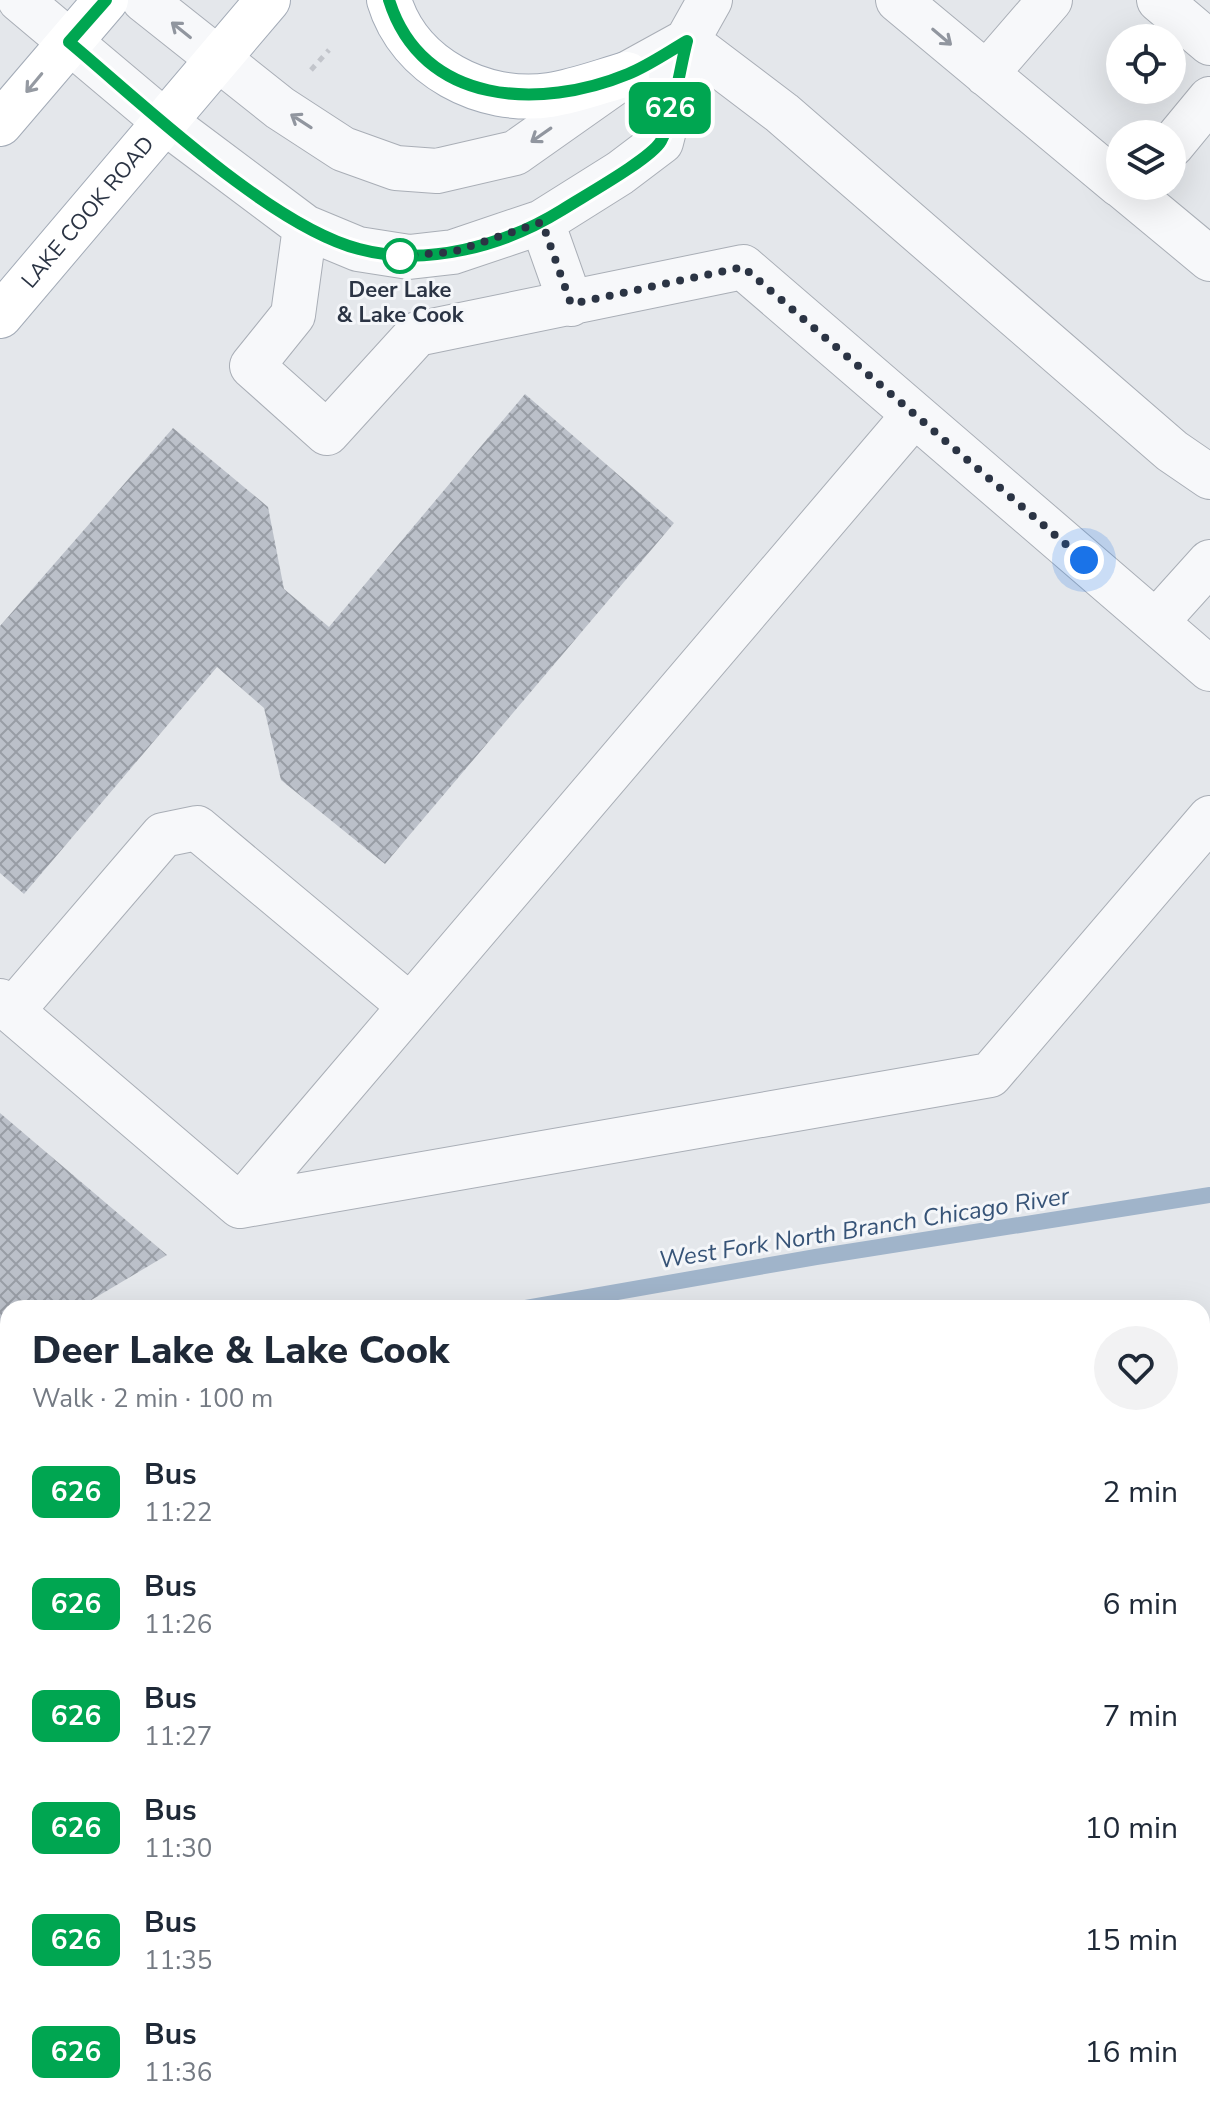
<!DOCTYPE html>
<meta charset="utf-8">
<style>
body{margin:0;font-family:"Nunito Sans",sans-serif;background:#f2f2f3;color:#1f2937;height:100vh;display:flex;flex-direction:column;font-size:30px;white-space:nowrap}
*{box-sizing:border-box;margin:0}
p{font-size:26px;color:#747a83}
.icon{flex:none;width:44px;height:44px;fill:none;stroke:currentColor;stroke-width:2;stroke-linecap:round;stroke-linejoin:round}
.map{position:relative;flex:1;overflow:hidden}
.panel{position:absolute;left:0px;top:1300px;width:1210px;height:824px;display:flex;flex-direction:column;background:#fff;border-radius:24px 24px 0 0;box-shadow:0 8px 32px #0002}
.panel>*{flex:none}
.badge{padding:0 16px;border-radius:12px;font-size:28px;line-height:52px}
.buttons{position:absolute;left:1106px;top:24px;display:grid;gap:16px}
.buttons a{display:grid;place-items:center;width:80px;height:80px;border-radius:50%;background:#fff;box-shadow:0 8px 32px #0002;font-size:40px}
.you{position:absolute;width:40px;height:40px;margin:-20px;border:6px solid #fff;border-radius:50%;background:#1a73e8;box-shadow:0 0 0 12px #1a73e833}
.map>.badge{position:absolute;translate:-50% -50%;box-shadow:0 0 0 4px #fff}
.round{display:grid;place-items:center;flex:none;width:84px;height:84px;border-radius:42px;background:#f2f2f3}
.overview{display:flex;align-items:center;justify-content:space-between;height:136px;padding:0 32px}
h1{font-size:38px;font-weight:800;line-height:60px}
ul{padding:0;list-style:none}
li{display:flex;align-items:center;gap:24px;height:112px;padding:0 32px}
li div{flex:1}
li b{display:block;font-size:30px}
li em{font-style:normal}
li .badge{min-width:88px;font-weight:700;text-align:center}
.map>svg:first-child{display:block}
</style>
<div class="map">
<svg width="1210" height="2124" viewBox="0 0 1210 2124">
<defs>
<pattern id="building-cross-hatch" width="8" height="8" patternUnits="userSpaceOnUse" patternTransform="scale(2)"><rect width="8" height="8" fill="#bbc0c9"/><path d="M0 0l8 8M0 8l8-8" fill="none" stroke="#989da5"/></pattern>
</defs>
<rect width="100%" height="100%" fill="#e4e7eb"/>
<g fill="none" stroke-linecap="round" stroke-linejoin="round">
<!-- stream -->
<path stroke="#a0b4ca" stroke-width="16" d="M526,1308L816,1257L1210,1195
M0,1401L8,1400"/>
</g>
<!-- building -->
<path fill="url(#building-cross-hatch)" d="M525,394L674,523L385,864L281,780L264,708L217,667L24,894L0,873V626L173,428L268,507L284,589L329,627Z
M0,1113L167,1255L78,1308H8V1328L0,1329Z
M0,1735L8,1742V1987L0,1996Z
M1202,1914L1210,1921V2124H968L959,2116H1202Z
M136,2116H386L395,2124H129Z"/>
<g fill="none" stroke-linecap="round" stroke-linejoin="round">
<defs>
<path id="minor" d="M20,0L165,122L305,227L358,249L409,257L453,252L542,222L620,173L661,142L687,41L710,0
M144,0L280,108L343,149L396,168L437,171L515,153L627,74L687,41
M898,0L1120,185
M1159,0L1210,43
M687,41L782,113L1172,451L1210,477
M986,74L1050,0
M1172,145L1210,99
M1122,186L1210,259
M542,222L571,304
M305,227L293,315L252,366L327,433L417,334L743,267L1210,669
M1156,622L1210,562
M0,1001L240,1206
M12,1011L163,835L197,828L410,1006
M240,1206L990,1075L1210,818
M240,1206L914,415
M0,1578H8
M1202,1741L1210,1742
M755,2116L765,2124"/>
<g id="major">
<path d="M389,0C409,67 483,105 550,95C576,91 602,81 627,74"/>
<path d="M0,124L106,0"/>
<path id="s1" d="M0,316L268,0"/>
</g>
</defs>
<!-- minor casing -->
<use href="#minor" stroke="#a9aeb6" stroke-width="46"/>
<!-- major casing -->
<use href="#major" stroke="#a3abb7" stroke-width="46"/>
<!-- path -->
<path stroke="#c2c5cb" stroke-width="5" stroke-dasharray="6 6" stroke-linecap="butt" d="M311,70L329,50"/>
<!-- minor -->
<use href="#minor" stroke="#f7f8fa" stroke-width="44"/>
<!-- major -->
<use href="#major" stroke="#fff" stroke-width="44"/>
</g>
<!-- one-way arrows -->
<defs><path id="oneway-shaft" d="M-6 0H5M1.5-3L5.5 0L1.5 3" fill="none" stroke-width="1.6" stroke-linecap="round" stroke-linejoin="round" transform="scale(2)"/></defs>
<g stroke="#91969f">
<use href="#oneway-shaft" transform="translate(181 30) rotate(-141)"/>
<use href="#oneway-shaft" transform="translate(942 37) rotate(40)"/>
<use href="#oneway-shaft" transform="translate(301 121) rotate(-147)"/>
<use href="#oneway-shaft" transform="translate(541 135) rotate(145)"/>
</g>
<use stroke="#959aa2" href="#oneway-shaft" transform="translate(34 83) rotate(130)"/>
<g fill="none" stroke-linecap="round" stroke-linejoin="round">
<defs>
<path id="line" d="M106,0L69,42C141,102 270,226 359,249C426,267 504,246 562,210C582,197 651,159 661,141C673,119 680,67 687,41C668,52 648,66 628,74C541,110 422,106 389,0"/>
</defs>
<!-- line casing -->
<use href="#line" stroke="#fff" stroke-width="18"/>
<!-- line -->
<use href="#line" stroke="#00a651" stroke-width="12"/>
<!-- walk -->
<path stroke="#2b3444" stroke-width="8" stroke-dasharray="0 14.4" d="M400,256L453,252L542,222L571,304L743,267L1084,560"/>
</g>
<!-- markers -->
<circle fill="#fff" stroke="#00a651" stroke-width="4" cx="400" cy="256" r="16"/>
<g text-anchor="middle" dominant-baseline="central" stroke-width="6" stroke-linejoin="round" paint-order="stroke">
<!-- street labels -->
<g font-size="22" fill="#2b3444" stroke="#f4f6f9">
<text stroke="none"><textPath href="#s1" startOffset="136">LAKE COOK ROAD</textPath></text>
</g>
<!-- stop labels -->
<g font-size="22" font-weight="bold" fill="#2b3444" stroke="#f4f6f9">
<text x="400" y="290">Deer Lake<tspan x="400" dy="25">&amp; Lake Cook</tspan></text>
</g>
<!-- water labels -->
<g font-size="24" font-style="italic" fill="#365377" stroke="#f4f6f9">
<text transform="translate(864 1228) rotate(-9)">West Fork North Branch Chicago River</text>
</g>
</g>
</svg>
<div class="buttons">
<a><svg class="icon" aria-label="locate" viewBox="0 0 24 24"><circle cx="12" cy="12" r="6"/><path d="M12 2v4M12 18v4M2 12h4M18 12h4"/></svg></a>
<a><svg class="icon" aria-label="layers" viewBox="0 0 24 24"><path d="M12 4l9 5-9 5-9-5zM3 14l9 5 9-5"/></svg></a>
</div>
<div class="you" style="left:1084px;top:560px"></div>
<b class="badge" style="left:670px;top:108px;background:#00a651;color:#fff">626</b>
<section class="panel">
<div class="overview"><div><h1>Deer Lake &amp; Lake Cook</h1><p>Walk · 2 min · 100 m</p></div><a class="round"><svg class="icon" aria-label="heart" viewBox="0 0 24 24"><path d="M12 20l-8-8c-3-5 5-10 8-4 3-6 11-1 8 4z"/></svg></a></div>
<ul>
<li><span class="badge" style="background:#00a651;color:#fff">626</span><div><b>Bus</b><p>11:22</p></div><em>2 min</em></li>
<li><span class="badge" style="background:#00a651;color:#fff">626</span><div><b>Bus</b><p>11:26</p></div><em>6 min</em></li>
<li><span class="badge" style="background:#00a651;color:#fff">626</span><div><b>Bus</b><p>11:27</p></div><em>7 min</em></li>
<li><span class="badge" style="background:#00a651;color:#fff">626</span><div><b>Bus</b><p>11:30</p></div><em>10 min</em></li>
<li><span class="badge" style="background:#00a651;color:#fff">626</span><div><b>Bus</b><p>11:35</p></div><em>15 min</em></li>
<li><span class="badge" style="background:#00a651;color:#fff">626</span><div><b>Bus</b><p>11:36</p></div><em>16 min</em></li>
</ul>
</section>
</div>
